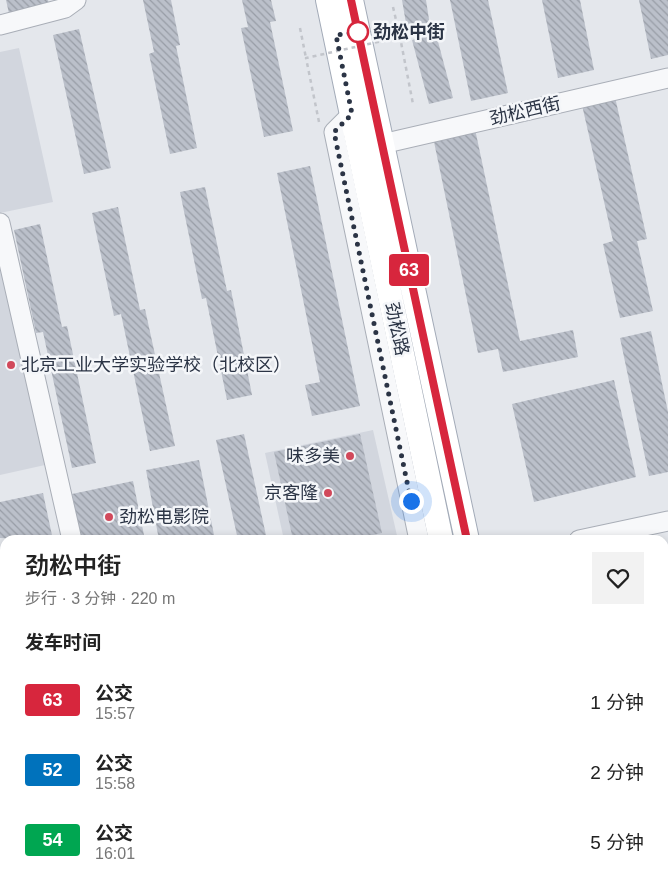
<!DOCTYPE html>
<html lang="zh">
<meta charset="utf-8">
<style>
body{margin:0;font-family:Arial,"Noto Sans SC",sans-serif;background:#f2f2f2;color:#222;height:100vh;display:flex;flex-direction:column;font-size:19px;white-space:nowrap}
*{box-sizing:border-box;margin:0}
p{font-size:16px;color:#767676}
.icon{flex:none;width:28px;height:28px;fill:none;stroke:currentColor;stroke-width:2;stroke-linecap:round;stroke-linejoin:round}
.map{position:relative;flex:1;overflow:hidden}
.side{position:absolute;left:0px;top:535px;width:669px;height:351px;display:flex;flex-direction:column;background:#fff;border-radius:15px 15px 0 0;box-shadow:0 2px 8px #0003}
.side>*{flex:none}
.badge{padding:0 10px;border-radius:4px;font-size:18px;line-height:32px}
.you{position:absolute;width:25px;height:25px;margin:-12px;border:4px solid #fff;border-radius:50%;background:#1a73e8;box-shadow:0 0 0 8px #1a73e833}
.map>.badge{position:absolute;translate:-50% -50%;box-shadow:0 0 0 2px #fff}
h2{padding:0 25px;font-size:19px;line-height:45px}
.round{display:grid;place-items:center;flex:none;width:52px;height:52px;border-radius:0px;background:#f2f2f2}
.overview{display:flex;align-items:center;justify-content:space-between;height:85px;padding:0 25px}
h1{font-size:24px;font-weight:600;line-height:38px}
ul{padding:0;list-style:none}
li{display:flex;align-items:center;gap:15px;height:70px;padding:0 25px}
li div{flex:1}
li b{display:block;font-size:19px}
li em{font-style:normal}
li .badge{min-width:55px;font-weight:700;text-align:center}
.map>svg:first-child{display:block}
</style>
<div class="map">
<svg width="668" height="886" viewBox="0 0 668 886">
<defs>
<pattern id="building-back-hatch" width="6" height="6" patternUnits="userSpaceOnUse" patternTransform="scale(1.25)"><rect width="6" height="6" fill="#bbc0ca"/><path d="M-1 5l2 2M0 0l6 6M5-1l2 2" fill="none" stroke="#989da6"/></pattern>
</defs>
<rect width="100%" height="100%" fill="#e4e7ec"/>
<!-- built -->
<path fill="#d2d6de" d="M19,48L53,202L0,213V52Z
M0,265L45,465L0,475Z
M373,430L398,540H284L265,453Z"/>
<!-- building -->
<path fill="url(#building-back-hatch)" d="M6,0H48L50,9L10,18Z
M143,0H171L180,45L176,46L197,148L170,154L149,54L154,52Z
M242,0H271L276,21L270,22L293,131L264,137L241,28L248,27Z
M402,0H426L430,26L407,29Z
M450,0H488L508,93L471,101Z
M542,0H580L594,70L558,78Z
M639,0H668V55L651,59Z
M79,29L111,168L84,174L53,35Z
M436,34L453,98L429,104L412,40Z
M615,97L647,239L637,241L653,311L620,318L603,244L613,241L582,105Z
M475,129L520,341L573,330L578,357L503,372L498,349L478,353L433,137Z
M310,166L360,406L312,416L305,385L320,382L277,173Z
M205,187L227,291L231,290L252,395L227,400L206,298L202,299L180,192Z
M118,207L140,310L145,309L175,446L150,451L121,314L114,316L92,213Z
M40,224L62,327L67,326L96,463L72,468L43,332L36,333L14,230Z
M651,331L668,412V472L649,476L620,338Z
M614,380L636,477L534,502L512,404Z
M244,434L267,540H238L216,440Z
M360,434L382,533L350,540H293L274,452Z
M199,460L215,540H159L146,470Z
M133,481L145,540H81L72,494Z
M43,493L53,540L0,538V502Z
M664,656L668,673V686L664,687Z
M5,688V734L0,735V689Z
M668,703V749L664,750V704Z
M5,756V798L0,799V757Z
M668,765V832H667L664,816V766Z
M5,847V881H15L16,886H0V849Z
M67,881H97L98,886H68Z
M148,881H178L179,886H149Z
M241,881H271L272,886H242Z
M335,881H365L366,886H336Z
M422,881H455V885L423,886Z
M596,881H624V882L597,886Z"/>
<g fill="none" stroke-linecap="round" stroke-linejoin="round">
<defs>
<path id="minor" d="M0,25L65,8L76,0
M352,114L334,132L419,540
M382,144L668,78
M0,223L72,540
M579,540L668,521
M0,664L5,663"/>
<path id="major" d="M328,0L441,540
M351,0L467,540
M512,881L513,886
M541,881L542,886"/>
</defs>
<!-- minor casing -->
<use href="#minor" stroke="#a9aeb7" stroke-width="21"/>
<!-- major casing -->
<use href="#major" stroke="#a3abb8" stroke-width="26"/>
<!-- path -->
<path stroke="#c2c5cb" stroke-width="2.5" stroke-dasharray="4 4" stroke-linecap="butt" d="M393,7L400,37
M300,28L306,58"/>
<!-- minor -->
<use href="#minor" stroke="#f7f8fa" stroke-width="19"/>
<!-- major -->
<use href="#major" stroke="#fff" stroke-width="24"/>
<!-- path-bridge -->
<path stroke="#c2c5cb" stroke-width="2.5" stroke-dasharray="4 4" stroke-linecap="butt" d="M319,122L306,58L400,37L413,104"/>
</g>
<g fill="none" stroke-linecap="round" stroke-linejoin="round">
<defs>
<path id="line" d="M351,0L467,540"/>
</defs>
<!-- line casing -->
<use href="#line" stroke="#fff" stroke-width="11"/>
<!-- line -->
<use href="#line" stroke="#d7263d" stroke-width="8"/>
<!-- walk -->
<path stroke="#2b3445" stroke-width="5" stroke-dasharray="0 9" d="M358,32L336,35L352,114L334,132L411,501"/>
</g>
<!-- markers -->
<circle fill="#fff" stroke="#d7263d" stroke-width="2.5" cx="358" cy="32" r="10"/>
<g fill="#d1495b" stroke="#f4f6f9" stroke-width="2">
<circle cx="11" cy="365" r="5"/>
<circle cx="350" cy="456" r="5"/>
<circle cx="328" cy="493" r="5"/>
<circle cx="109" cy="517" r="5"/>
</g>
<g text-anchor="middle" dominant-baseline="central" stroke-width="5" stroke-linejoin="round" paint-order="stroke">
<!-- stop labels -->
<g font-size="18" font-weight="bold" fill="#2b3445" stroke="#f4f6f9" text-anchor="start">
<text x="373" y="32">劲松中街</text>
</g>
<!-- street labels -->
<g font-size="18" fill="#2b3445" stroke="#f4f6f9">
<text transform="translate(525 111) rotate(-13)">劲松西街</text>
<text transform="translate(397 329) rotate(78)">劲松路</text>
</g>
<!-- poi labels -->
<g font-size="18" fill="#2b3445" stroke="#f4f6f9" text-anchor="start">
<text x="21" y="365">北京工业大学实验学校（北校区）</text>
<text x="340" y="456" text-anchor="end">味多美</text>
<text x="318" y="493" text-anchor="end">京客隆</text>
<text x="119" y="517">劲松电影院</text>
</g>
</g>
</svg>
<div class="you" style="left:411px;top:501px"></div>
<b class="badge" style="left:409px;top:270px;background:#d7263d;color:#fff">63</b>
<section class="side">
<div class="overview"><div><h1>劲松中街</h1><p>步行 · 3 分钟 · 220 m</p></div><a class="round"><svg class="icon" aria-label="heart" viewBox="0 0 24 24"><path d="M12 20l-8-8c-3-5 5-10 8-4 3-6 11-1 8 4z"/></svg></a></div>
<h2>发车时间</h2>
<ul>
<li><span class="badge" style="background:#d7263d;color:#fff">63</span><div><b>公交</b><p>15:57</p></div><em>1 分钟</em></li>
<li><span class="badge" style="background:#0072bc;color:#fff">52</span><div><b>公交</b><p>15:58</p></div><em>2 分钟</em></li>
<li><span class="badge" style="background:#00a651;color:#fff">54</span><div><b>公交</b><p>16:01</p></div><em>5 分钟</em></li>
</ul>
</section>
</div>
